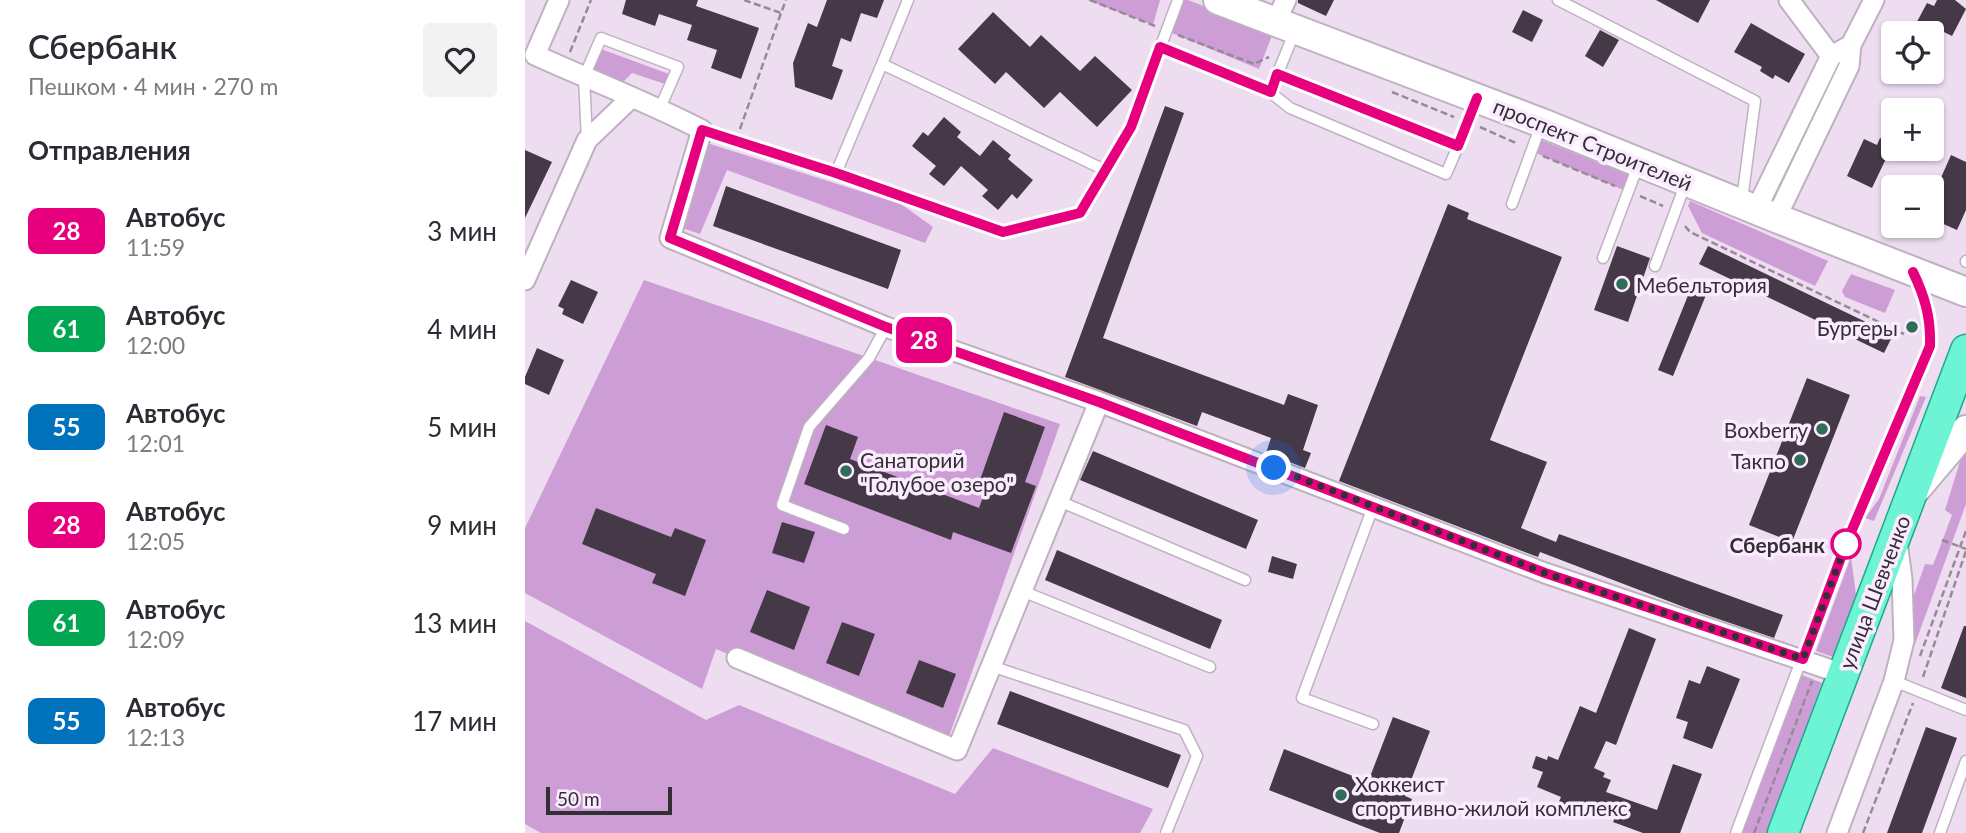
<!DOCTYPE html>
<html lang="ru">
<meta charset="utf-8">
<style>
body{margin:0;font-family:Lato,sans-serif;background:#f2f2f3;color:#2b2b33;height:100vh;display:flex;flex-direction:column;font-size:26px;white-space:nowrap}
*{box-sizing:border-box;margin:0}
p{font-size:23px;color:#7c7c81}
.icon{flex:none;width:38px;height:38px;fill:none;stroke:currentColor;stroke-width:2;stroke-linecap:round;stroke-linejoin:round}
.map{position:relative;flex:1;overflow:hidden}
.drawer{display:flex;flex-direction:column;background:#fff;width:525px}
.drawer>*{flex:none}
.badge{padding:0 14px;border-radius:10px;font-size:24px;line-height:46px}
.controls{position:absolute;left:1356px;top:21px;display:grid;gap:14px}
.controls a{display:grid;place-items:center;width:63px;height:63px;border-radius:7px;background:#fff;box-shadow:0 2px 5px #0004;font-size:35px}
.scale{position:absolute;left:21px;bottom:18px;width:126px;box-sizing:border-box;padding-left:7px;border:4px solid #342e35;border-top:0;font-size:19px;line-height:24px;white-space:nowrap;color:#342e35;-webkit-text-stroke:5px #fbebfe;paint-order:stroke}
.you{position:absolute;width:35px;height:35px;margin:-18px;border:5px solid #fff;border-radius:50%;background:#1a73e8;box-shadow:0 0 0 10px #1a73e833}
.map>.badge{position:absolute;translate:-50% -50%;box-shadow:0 0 0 4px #fff}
h2{padding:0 28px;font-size:26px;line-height:63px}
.round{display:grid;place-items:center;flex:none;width:74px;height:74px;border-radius:7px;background:#f2f2f3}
.headline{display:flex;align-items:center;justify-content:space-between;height:119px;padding:0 28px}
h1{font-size:33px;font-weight:600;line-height:52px}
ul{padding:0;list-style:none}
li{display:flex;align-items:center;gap:21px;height:98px;padding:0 28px}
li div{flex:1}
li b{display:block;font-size:26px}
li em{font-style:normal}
li .badge{min-width:77px;font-weight:700;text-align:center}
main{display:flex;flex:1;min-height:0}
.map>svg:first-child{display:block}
</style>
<main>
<section class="drawer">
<div class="headline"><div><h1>Сбербанк</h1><p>Пешком · 4 мин · 270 m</p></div><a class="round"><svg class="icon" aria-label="heart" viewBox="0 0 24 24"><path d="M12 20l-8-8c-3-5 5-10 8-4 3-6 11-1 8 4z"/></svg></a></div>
<h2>Отправления</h2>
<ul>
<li><span class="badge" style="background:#e6007e;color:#fff">28</span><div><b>Автобус</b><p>11:59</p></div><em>3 мин</em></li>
<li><span class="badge" style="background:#00a651;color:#fff">61</span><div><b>Автобус</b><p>12:00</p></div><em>4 мин</em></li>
<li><span class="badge" style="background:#0072bc;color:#fff">55</span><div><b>Автобус</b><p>12:01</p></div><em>5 мин</em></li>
<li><span class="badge" style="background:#e6007e;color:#fff">28</span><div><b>Автобус</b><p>12:05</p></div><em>9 мин</em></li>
<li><span class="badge" style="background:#00a651;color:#fff">61</span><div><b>Автобус</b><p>12:09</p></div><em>13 мин</em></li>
<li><span class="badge" style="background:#0072bc;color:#fff">55</span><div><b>Автобус</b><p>12:13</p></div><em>17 мин</em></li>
</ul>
</section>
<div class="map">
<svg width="1441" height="833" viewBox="0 0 1441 833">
<rect width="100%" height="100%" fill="#eeddf1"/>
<!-- green -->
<path fill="#cd9ed5" d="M562,0H635L628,25Z
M653,0H663L748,33L734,69L642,31Z
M76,49L144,74L140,84L107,73L97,83L70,75L69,69Z
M1011,138L1109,177L1103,192L1006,151Z
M182,143L376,204L408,227L400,243L202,170L175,234L154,227Z
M1165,201L1303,261L1290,286L1177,233L1163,206Z
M1326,274L1370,290L1360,313L1320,297L1317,291Z
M119,280L535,424L421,745L191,649L177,689L0,593V528Z
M1395,396L1401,397L1349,521L1340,518L1354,499Z
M1441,442V504L1386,655L1389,595L1400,564L1408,565L1427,515L1420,510Z
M1326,557L1331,595L1308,657L1291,651Z
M0,621L181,720L214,705L430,794L468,748L628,809L615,833H16L0,824Z
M1277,675L1297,683L1243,833H1217Z"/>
<!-- building -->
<path fill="#453847" d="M101,0H173L171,6L234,28L216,79L186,68L192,50L162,40L167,25L134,14L130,26L97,14Z
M302,0H359L352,18L336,13L326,42L316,38L307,66L318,70L307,100L270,87L268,63L283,23L292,27Z
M773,0H809L801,16L773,3Z
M1131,0H1185L1173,23Z
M1412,0H1430L1441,9L1427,36L1419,32L1407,56V33H1386L1402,3L1409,6Z
M998,10L1018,20L1007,42L987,32Z
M468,12L505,47L516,35L555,71L570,56L607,90L572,127L535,92L519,108L481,72L470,84L433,49Z
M1226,23L1280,54L1264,83L1250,75L1248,79L1235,71L1237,67L1209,52Z
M1075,30L1094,40L1078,67L1060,56Z
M640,106L659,113L578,338L759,405L763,394L793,405L778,450L786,453L780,468L741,453L746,438L677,412L672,426L540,377Z
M419,117L436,132L432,137L455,156L468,140L486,155L483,159L508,180L492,199L487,194L473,210L457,196L463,190L436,166L419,186L404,174L411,166L387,146L398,132L403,136Z
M1355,138L1368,144L1347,188L1322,176L1339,139L1352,145Z
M0,150L27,162L0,218Z
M1426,155L1441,162V210L1432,230L1407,219V198Z
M201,186L376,250L363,289L188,226Z
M923,204L944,213L942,219L1037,257L965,440L1022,462L996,528L1031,542L1034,534L1258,615L1249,638L1164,609L1015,552L1013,557L814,481Z
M1092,246L1125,258L1103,322L1069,310Z
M1183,246L1368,335L1359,353L1174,264Z
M46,280L73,292L58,324L37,314L39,309L33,306Z
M1166,288L1181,295L1148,376L1133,370Z
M12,348L39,360L24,395L0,384V377Z
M1282,378L1325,395L1267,542L1224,525Z
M479,412L520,427L500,482L511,486L486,553L428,532L426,540L279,484L301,425L333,437L325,459L454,508L463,483L455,480Z
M568,451L733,520L721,549L555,480Z
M71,508L146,537L150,528L181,540L160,596L127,583L131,574L57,544Z
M257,522L290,532L279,563L247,553Z
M532,550L697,620L685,649L520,580Z
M747,556L772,564L768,579L743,572Z
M242,590L285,607L269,650L225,632Z
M317,622L350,634L334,676L301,663Z
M1439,626H1441V698L1416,688Z
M1104,628L1131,639L1091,745L1081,741L1069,768L1080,773L1078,777L1086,780L1081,792L1132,810L1148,764L1177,774L1155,833H1118L1088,822L1092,814L1064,803L1058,819L1031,809L1036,797L1012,787L1018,772L1007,768L1011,756L1022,760L1023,756L1033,760L1055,706L1071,713Z
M394,660L431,674L418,708L381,693Z
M1182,666L1215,679L1187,749L1158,738L1163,722L1151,718L1164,680L1175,684Z
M485,691L656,755L643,788L472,724Z
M868,717L905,731L880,796L887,799L874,833H855L744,790L759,749L843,782Z
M1401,727L1432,738L1397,833H1362Z"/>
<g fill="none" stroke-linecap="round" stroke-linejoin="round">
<defs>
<path id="lane" d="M383,0L357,64L580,170L606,126L653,0
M1033,0L1230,101L1217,200
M635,47L745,92L770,31
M357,64L311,173L478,232L555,213L580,170
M753,74L933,146L952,99
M745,92L765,108L921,174L933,146
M177,130L311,173
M62,140L59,77L76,38L153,67L135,108
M987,204L1016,125
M1078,258L1114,163
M1441,262V261
M1130,266L1160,185
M534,501L720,580
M319,529L257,505L284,427L344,358L361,327
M497,591L685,667
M466,666L659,730L672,756L641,833
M1369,681L1441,710
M848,724L777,698L848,507
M1211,833L1320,544L1405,346C1406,321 1402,301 1392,278
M1415,833L1441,761"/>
<path id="street" d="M34,0L10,55C65,80 123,102 177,130L145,238L361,327L574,402L1020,573L1318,674
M1264,0L1306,56
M750,23L761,0
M1231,210L1306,56L1326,45L1349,0
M1251,218L1324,66L1326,45
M0,280L62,140L106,98
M212,658L432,750L574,402
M1312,833L1369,681L1379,640L1377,579L1372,542"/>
<path id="secondary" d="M693,0L1017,123L1251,218L1441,292
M1392,488L1441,430"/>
<path id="primary" d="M1258,833L1441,350"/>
</defs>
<!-- lane casing -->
<use href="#lane" stroke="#bfb0c2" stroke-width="13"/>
<!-- street casing -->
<use href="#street" stroke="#bfb0c2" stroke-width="23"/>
<!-- secondary casing -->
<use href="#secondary" stroke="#bfb0c2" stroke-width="32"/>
<!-- primary casing -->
<use href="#primary" stroke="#1aaa8a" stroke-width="33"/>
<!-- path -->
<path stroke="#968a98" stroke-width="2.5" stroke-dasharray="7 3.5" stroke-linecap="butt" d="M219,0L256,13L261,0
M565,0L630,26
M653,35L729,64L744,57
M45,52L66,0
M867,92L929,117
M955,127L993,144
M215,129L256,13
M1018,156L1090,186
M1115,196L1138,206
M1160,226L1165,232L1379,334
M1417,540L1441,549
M1395,656L1441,531
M1398,677L1441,551
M1229,833L1287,681
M1338,833L1388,703"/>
<!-- lane -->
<use href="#lane" stroke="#fff" stroke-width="10"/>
<!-- street -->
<use href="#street" stroke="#fff" stroke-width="19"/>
<!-- secondary -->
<use href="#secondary" stroke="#fff" stroke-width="28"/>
<!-- primary -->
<use href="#primary" stroke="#6df4d4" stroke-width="30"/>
</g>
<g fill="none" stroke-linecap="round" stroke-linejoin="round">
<defs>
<path id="line" d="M952,98L933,146L752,74L746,92L635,47L606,127L555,213L478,232L311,173L177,130L145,238L361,327L574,402L1020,573L1278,659L1321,544L1405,346C1406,318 1400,297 1388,272"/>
</defs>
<!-- line casing -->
<use href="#line" stroke="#fff" stroke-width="16"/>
<!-- line -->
<use href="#line" stroke="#e6007e" stroke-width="10"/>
<!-- walk -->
<path stroke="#342e35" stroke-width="7" stroke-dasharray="0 12.6" d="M749,468L1020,573L1278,659L1321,544"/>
</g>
<!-- markers -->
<g fill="#306d59" stroke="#fbebfe" stroke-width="2.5">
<circle cx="1097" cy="284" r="7"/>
<circle cx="1387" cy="327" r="7"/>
<circle cx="1297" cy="429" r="7"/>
<circle cx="1275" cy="460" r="7"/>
<circle cx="321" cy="471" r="7"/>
<circle cx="816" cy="795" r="7"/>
</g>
<circle fill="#fff" stroke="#e6007e" stroke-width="3.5" cx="1321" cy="544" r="14"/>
<g text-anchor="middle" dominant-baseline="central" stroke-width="7" stroke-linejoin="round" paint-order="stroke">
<!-- street labels -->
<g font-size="21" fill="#342e35" stroke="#fbebfe">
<text transform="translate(1068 144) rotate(22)">проспект Строителей</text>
<text transform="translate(1349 592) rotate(-69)">улица Шевченко</text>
</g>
<!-- poi labels -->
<g font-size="21" fill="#342e35" stroke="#fbebfe" text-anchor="start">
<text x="1111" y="284">Мебельтория</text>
<text x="1373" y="327" text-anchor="end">Бургеры</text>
<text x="1283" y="429" text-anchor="end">Boxberry</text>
<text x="335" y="459">Санаторий<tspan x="335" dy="24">"Голубое озеро"</tspan></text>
<text x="1261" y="460" text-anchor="end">Такпо</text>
<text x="830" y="783">Хоккеист<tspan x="830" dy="24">спортивно-жилой комплекс</tspan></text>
</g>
<!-- stop labels -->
<g font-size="21" font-weight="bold" fill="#342e35" stroke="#fbebfe" text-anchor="end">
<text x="1300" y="544">Сбербанк</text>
</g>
</g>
</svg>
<div class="controls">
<a><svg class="icon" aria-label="locate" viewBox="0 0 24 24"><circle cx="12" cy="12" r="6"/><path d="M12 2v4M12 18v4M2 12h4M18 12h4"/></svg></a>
<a>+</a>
<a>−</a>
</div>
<div class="scale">50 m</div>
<div class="you" style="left:749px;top:468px"></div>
<b class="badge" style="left:399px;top:340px;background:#e6007e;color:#fff">28</b>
</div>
</main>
